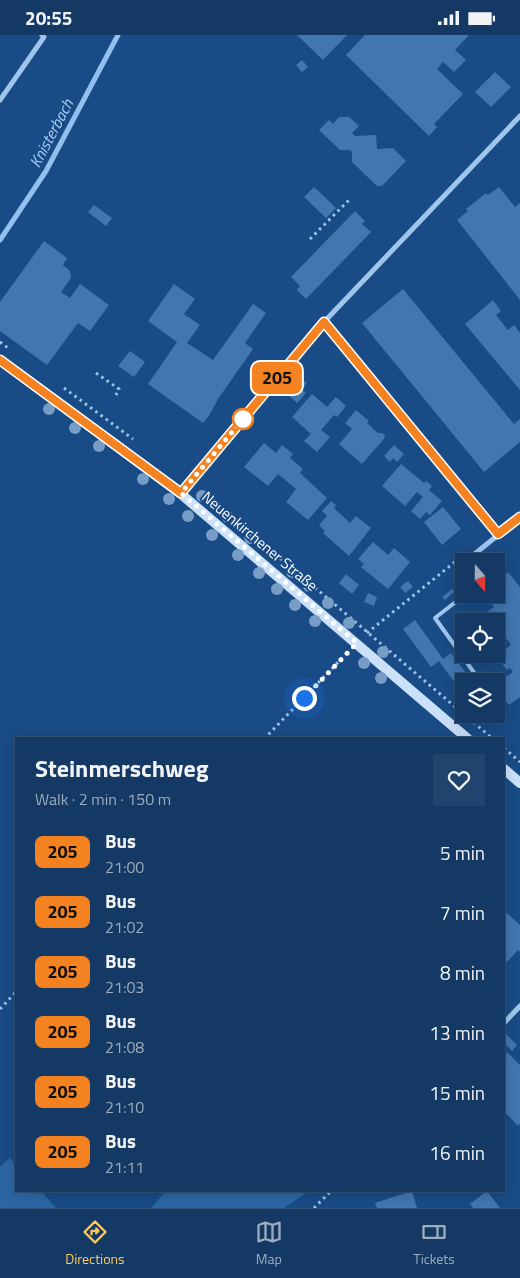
<!DOCTYPE html>
<meta charset="utf-8">
<style>
body{margin:0;font-family:"Titillium Web",sans-serif;background:#20446d;color:#f1f3f6;height:100vh;display:flex;flex-direction:column;font-size:19px;white-space:nowrap}
*{box-sizing:border-box;margin:0}
p{font-size:16px;color:#9dacbf}
.icon{flex:none;width:28px;height:28px;fill:none;stroke:currentColor;stroke-width:2;stroke-linecap:round;stroke-linejoin:round}
.map{position:relative;flex:1;overflow:hidden}
.side{position:absolute;left:15px;top:702px;width:490px;height:455px;display:flex;flex-direction:column;background:#133964;border-radius:0px;box-shadow:0 2px 12px #0003,0 0 0 1px #325378}
.side>*{flex:none}
.badge{padding:0 10px;border-radius:8px;font-size:18px;line-height:32px}
.needle{width:32px;rotate:160deg}
.controls{position:absolute;left:455px;top:518px;display:grid;gap:10px}
.controls a{display:grid;place-items:center;width:50px;height:50px;border-radius:0px;background:#133964;box-shadow:0 2px 12px #0003,0 0 0 1px #325378;font-size:25px}
.you{position:absolute;width:25px;height:25px;margin:-12px;border:4px solid #fff;border-radius:50%;background:#1a73e8;box-shadow:0 0 0 8px #1a73e833}
.map>.badge{position:absolute;translate:-50% -50%;box-shadow:0 0 0 2px #fff}
.round{display:grid;place-items:center;flex:none;width:52px;height:52px;border-radius:0px;background:#20446d}
.headline{display:flex;align-items:center;justify-content:space-between;height:85px;padding:0 20px}
h1{font-size:24px;font-weight:700;line-height:38px}
ul{padding:0;list-style:none}
li{display:flex;align-items:center;gap:15px;height:60px;padding:0 20px}
li div{flex:1}
li b{display:block;font-size:19px}
li em{font-style:normal}
li .badge{min-width:55px;font-weight:700;text-align:center}
.status{display:flex;justify-content:space-between;align-items:center;height:35px;padding:0 25px;background:#133964;direction:ltr}
.status svg{height:14px;fill:currentColor}
.tab-bar{display:flex;justify-content:space-around;align-items:center;height:70px;border-top:1px solid #325378;background:#133964;font-size:14px;color:#9dacbf}
.tab-bar a{display:grid;justify-items:center;gap:2px}
.tab-bar .current{color:#ffc95a}
.map>svg:first-child{display:block}
</style>
<div class="status"><b>20:55</b><svg viewBox="0 0 49 12"><path d="M0 12V9h3v3zM5 12V6h3v6zM10 12V3h3v9zM15 12V0h3v12zM26 1h20v11H26zM47 4h2v5h-2z"/></svg></div>
<div class="map">
<svg width="520" height="1173" viewBox="0 0 520 1173">
<rect width="100%" height="100%" fill="#194c86"/>
<!-- green -->
<path fill="#2b66a4" d="M10,1123L16,1130V1156H41L56,1173H0V1132Z
M166,1156H309L284,1173H151Z"/>
<g fill="none" stroke-linecap="round" stroke-linejoin="round">
<!-- stream -->
<path stroke="#91c0ef" stroke-width="5" d="M0,205L46,136L118,0"/>
</g>
<!-- building -->
<path fill="#4176af" d="M297,0H347L323,25Z
M365,0H469L455,15L466,25L454,37L443,27L437,34L463,59L434,89L437,92L429,101L346,20Z
M302,25L308,32L302,37L296,30Z
M495,37L511,52L491,72L475,57Z
M339,82H349L359,91L352,98L355,101L376,100L377,114L393,113L406,126L382,151H377L352,127V117L350,115H340L319,95L329,85L333,89Z
M314,152L336,173L326,183L304,162Z
M499,152L515,172L520,168V265L457,185L468,176L466,174L486,158L488,160Z
M94,170L112,183L106,191L88,177Z
M355,176L365,186L362,189L371,197L306,264L297,255L300,251L291,242Z
M44,206L67,223L63,230L70,236L71,243L61,257L70,263L80,249L109,270L90,296L78,288L47,330L0,296V267Z
M174,249L195,264L184,279L200,290L187,308L213,325L253,269L266,278L245,308L253,314L218,364L209,381L203,388L148,349L177,307L148,286Z
M403,254L514,389L520,384V407L484,437L362,288Z
M493,265L501,276L496,280L508,295L514,290L520,298V355L465,289Z
M130,316L145,327L134,342L118,331Z
M300,343L307,348L302,355L306,358L297,368L287,359Z
M312,359L327,372L336,362L346,371L337,382L334,380L321,395L330,402L317,417L304,406L311,399L292,382Z
M356,375L369,386L367,388L378,398H382L385,400L384,404L362,429L339,409L352,394L345,388Z
M264,408L276,418L282,410L293,419L290,423L303,434L300,438L327,463L308,485L286,467L296,454L278,439L268,451L244,432Z
M394,410L404,419L397,427L393,423L390,427L384,421Z
M401,429L424,448L426,446L432,451L429,455L442,466L430,480L426,477L420,484L411,476L423,462L417,457L405,471L382,451Z
M331,466L336,470L334,473L350,488L356,481L371,493L349,521L323,498L325,496L319,490L327,481L322,476Z
M443,472L461,494L442,510L424,487Z
M373,507L388,520L394,513L410,527L388,554L361,532L364,529L358,524Z
M508,537L520,552V662L509,670L496,653V649L513,637L510,633L507,635L500,626L506,622L502,617L511,610L501,596L496,600V586H474L494,572L491,568L488,570L481,561L484,559H496V546Z
M346,539L359,550L352,559L339,548Z
M408,546L413,552L405,558L400,552Z
M452,554L454,557L445,565L442,562Z
M368,558L377,562L374,571L364,567Z
M415,585L443,624L451,618L472,646H464V660L439,626L431,632L403,594Z
M507,878L520,890V917L518,915L507,927L504,924V881Z
M506,999L517,1010L512,1016L504,1008V1002Z
M507,1017L520,1030V1089L518,1091L504,1076L506,1072L504,1069V1020Z
M412,1156L417,1173H377L375,1168Z
M487,1156L500,1173H473L470,1169Z"/>
<g fill="none" stroke-linecap="round" stroke-linejoin="round">
<!-- path -->
<path stroke="#9fc5ec" stroke-width="3" stroke-dasharray="2.5 4" stroke-linecap="butt" d="M310,204L349,165
M0,307L8,313
M96,338L119,354L116,360
M64,353L133,404
M206,460L493,704
M367,598L461,522
M264,704L347,618
M504,713L520,727
M0,974L16,957
M314,1173L331,1156"/>
<!-- service -->
<path stroke="#9fc5ec" stroke-width="4" d="M464,553L462,562L435,583L480,646
M496,669L501,675"/>
<!-- minor -->
<path stroke="#9fc5ec" stroke-width="5" d="M0,65L44,2L42,0
M324,287L498,499
M181,459L324,287L520,81
M471,522L520,482
M504,988L520,971"/>
<!-- secondary -->
<path stroke="#cbe1f9" stroke-width="10" d="M0,325L181,459L468,704
M504,734L520,748"/>
</g>
<!-- trees -->
<g fill="#779cc5">
<circle cx="49" cy="374" r="6"/>
<circle cx="75" cy="393" r="6"/>
<circle cx="99" cy="411" r="6"/>
<circle cx="143" cy="444" r="6"/>
<circle cx="202" cy="461" r="6"/>
<circle cx="169" cy="464" r="6"/>
<circle cx="188" cy="481" r="6"/>
<circle cx="228" cy="482" r="6"/>
<circle cx="212" cy="500" r="6"/>
<circle cx="250" cy="503" r="6"/>
<circle cx="238" cy="520" r="6"/>
<circle cx="292" cy="537" r="6"/>
<circle cx="259" cy="538" r="6"/>
<circle cx="309" cy="551" r="6"/>
<circle cx="277" cy="554" r="6"/>
<circle cx="328" cy="568" r="6"/>
<circle cx="295" cy="570" r="6"/>
<circle cx="315" cy="586" r="6"/>
<circle cx="349" cy="588" r="6"/>
<circle cx="383" cy="617" r="6"/>
<circle cx="364" cy="628" r="6"/>
<circle cx="381" cy="643" r="6"/>
</g>
<g fill="none" stroke-linecap="round" stroke-linejoin="round">
<defs>
<path id="line" d="M0,325L181,458L324,287L498,499L520,482"/>
</defs>
<!-- line casing -->
<use href="#line" stroke="#fff" stroke-width="11"/>
<!-- line -->
<use href="#line" stroke="#f58220" stroke-width="8"/>
<!-- walk -->
<path stroke="#fff" stroke-width="5" stroke-dasharray="0 9" d="M243,384L181,458L357,608L304,663"/>
</g>
<!-- markers -->
<circle fill="#fff" stroke="#f58220" stroke-width="2.5" cx="243" cy="384" r="10"/>
<g text-anchor="middle" dominant-baseline="central" stroke-width="4" stroke-linejoin="round" paint-order="stroke">
<!-- street labels -->
<g font-size="15" fill="#fff" stroke="#194c86">
<text transform="translate(260 506) rotate(40)">Neuenkirchener Straße</text>
</g>
<!-- water labels -->
<g font-size="16" font-style="italic" fill="#aacef4" stroke="#194c86">
<text transform="translate(51 98) rotate(-62)">Knisterbach</text>
</g>
</g>
</svg>
<div class="controls">
<a><svg class="needle" viewBox="-14 -14 28 28"><path d="M0-13l5 13h-10z" fill="#e53935"/><path d="M0 13l5-13h-10z" fill="#9dacbf"/></svg></a>
<a><svg class="icon" aria-label="locate" viewBox="0 0 24 24"><circle cx="12" cy="12" r="6"/><path d="M12 2v4M12 18v4M2 12h4M18 12h4"/></svg></a>
<a><svg class="icon" aria-label="layers" viewBox="0 0 24 24"><path d="M12 4l9 5-9 5-9-5zM3 14l9 5 9-5"/></svg></a>
</div>
<div class="you" style="left:304px;top:663px"></div>
<b class="badge" style="left:277px;top:343px;background:#f58220;color:#111">205</b>
<section class="side">
<div class="headline"><div><h1>Steinmerschweg</h1><p>Walk · 2 min · 150 m</p></div><a class="round"><svg class="icon" aria-label="heart" viewBox="0 0 24 24"><path d="M12 20l-8-8c-3-5 5-10 8-4 3-6 11-1 8 4z"/></svg></a></div>
<ul>
<li><span class="badge" style="background:#f58220;color:#111">205</span><div><b>Bus</b><p>21:00</p></div><em>5 min</em></li>
<li><span class="badge" style="background:#f58220;color:#111">205</span><div><b>Bus</b><p>21:02</p></div><em>7 min</em></li>
<li><span class="badge" style="background:#f58220;color:#111">205</span><div><b>Bus</b><p>21:03</p></div><em>8 min</em></li>
<li><span class="badge" style="background:#f58220;color:#111">205</span><div><b>Bus</b><p>21:08</p></div><em>13 min</em></li>
<li><span class="badge" style="background:#f58220;color:#111">205</span><div><b>Bus</b><p>21:10</p></div><em>15 min</em></li>
<li><span class="badge" style="background:#f58220;color:#111">205</span><div><b>Bus</b><p>21:11</p></div><em>16 min</em></li>
</ul>
</section>
</div>
<nav class="tab-bar">
<a class="current"><svg class="icon" aria-label="directions" viewBox="0 0 24 24"><path d="M12 3l9 9-9 9-9-9zM9 14v-3h6M13 9l2 2-2 2"/></svg>Directions</a>
<a><svg class="icon" aria-label="map" viewBox="0 0 24 24"><path d="M3 6l6-2 6 2 6-2v14l-6 2-6-2-6 2zM9 4v14M15 6v14"/></svg>Map</a>
<a><svg class="icon" aria-label="tickets" viewBox="0 0 24 24"><path d="M3 7h18v10H3zM15 7v10"/></svg>Tickets</a>
</nav>
